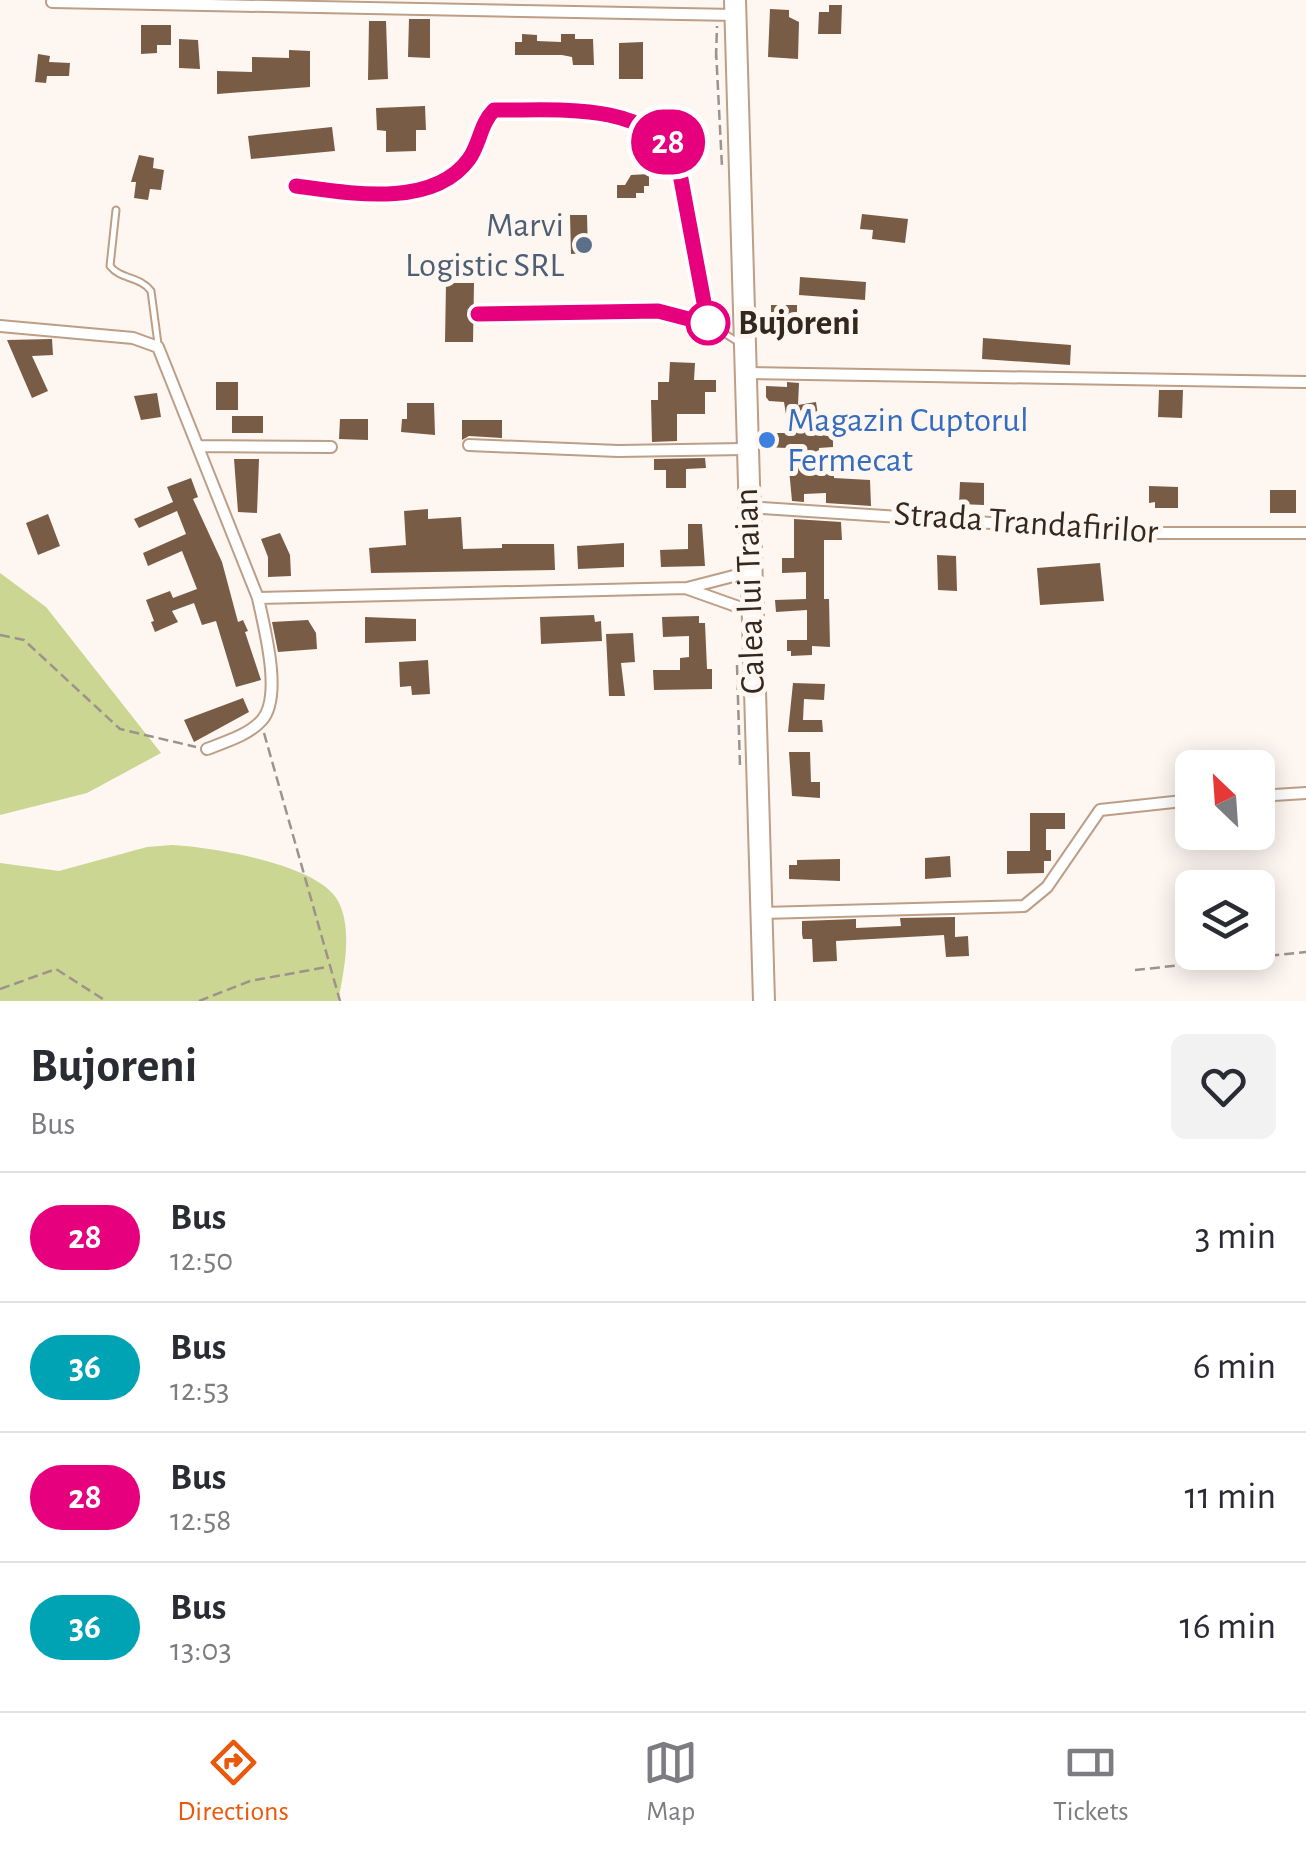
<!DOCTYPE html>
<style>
body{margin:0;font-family:"Alegreya Sans",sans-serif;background:#f2f2f3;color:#2b2b33;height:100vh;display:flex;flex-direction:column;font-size:38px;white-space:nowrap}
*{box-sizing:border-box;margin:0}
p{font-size:32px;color:#7c7c81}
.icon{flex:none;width:55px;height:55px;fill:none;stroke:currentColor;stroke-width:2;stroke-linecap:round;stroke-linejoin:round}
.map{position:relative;height:1001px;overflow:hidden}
.drawer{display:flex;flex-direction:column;background:#fff;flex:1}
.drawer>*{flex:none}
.badge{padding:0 20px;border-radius:32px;font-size:35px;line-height:65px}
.needle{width:65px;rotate:335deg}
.buttons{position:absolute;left:1175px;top:750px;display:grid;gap:20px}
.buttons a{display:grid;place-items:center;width:100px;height:100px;border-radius:15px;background:#fff;box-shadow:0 5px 25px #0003;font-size:50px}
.map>.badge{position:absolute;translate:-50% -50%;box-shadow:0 0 0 5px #fff}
.round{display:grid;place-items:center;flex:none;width:105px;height:105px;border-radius:15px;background:#f2f2f3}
.headline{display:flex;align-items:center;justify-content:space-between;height:170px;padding:0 30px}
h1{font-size:48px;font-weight:700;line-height:75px}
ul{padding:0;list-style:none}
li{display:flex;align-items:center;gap:30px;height:130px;padding:0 30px;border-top:2px solid #e1e1e2}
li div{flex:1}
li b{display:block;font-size:38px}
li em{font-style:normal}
li .badge{min-width:110px;font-weight:700;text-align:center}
.tab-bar{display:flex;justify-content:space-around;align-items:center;height:140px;border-top:2px solid #e1e1e2;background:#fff;font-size:28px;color:#7c7c81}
.tab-bar a{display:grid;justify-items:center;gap:5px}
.tab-bar .on{color:#ea580c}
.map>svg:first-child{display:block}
</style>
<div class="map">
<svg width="1306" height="1001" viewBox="0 0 1306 1001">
<rect width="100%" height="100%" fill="#fdf6f1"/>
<!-- green -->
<path fill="#cad691" d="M0,573L46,607L161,753L87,793L0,815Z
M172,845C211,847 319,864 338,901C353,929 344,971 338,1001H0V863L59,871L147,847Z"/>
<!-- building -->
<path fill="#785c46" d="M829,5H842L841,34H818L819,12H829Z
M770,9L789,10V17L799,22L798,59L768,57Z
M409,19H430V58L408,57Z
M369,21H386L388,79L368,80Z
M141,25H171V45H157V53L141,54Z
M522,34L537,35V41L561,42V34H575V39H593L594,65H573L572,57L562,55H515V42H522Z
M179,39L198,40L200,69L179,68Z
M643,42V79H619V43Z
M289,50L310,51V87L217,94V71L252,72V57L289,58Z
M38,54L50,56L49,62L70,63L69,76H47L46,83L35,82Z
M425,106L426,130H416V151L386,152V131L377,130L376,108Z
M332,127L335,151L251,159L248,136Z
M139,155L154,158L153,168L164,170L161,190L150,189L148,200L134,198L136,182H131Z
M649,174V186H644V193H636V198H617V185H625L631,175Z
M862,214L908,219L905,243L872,239L873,230L860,229Z
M570,215H587L588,253L571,254Z
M800,277L866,282L865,300L799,295Z
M446,283H474L473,342H445Z
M771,305H797V329H784V323H771Z
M983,338L1071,345L1070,365L982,359Z
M52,339L53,355L32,356L48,391L32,398L7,340Z
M670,362L695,363L694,380H716V392H705V414H677V441L652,442L651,400H658V382H669Z
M216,382H238V410H216Z
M787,382L799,383L798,405L816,402L821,435H833V447L819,448V467H834V478L870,480L871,506L826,503V493L804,494V502L792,501L787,448L763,447V433H789L784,402L769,401L766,397V386L787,387Z
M1159,390H1183L1182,418L1158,417Z
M157,393L161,417L141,420L134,396Z
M407,403H434L435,435L401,432L402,419H407Z
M232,416H263V433H232Z
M340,419H368V440L339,439Z
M462,420H502V438L469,436L462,440Z
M705,458L706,468L686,469V488H666V470H654V459Z
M234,459H259L257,513L238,512Z
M191,478L198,497L193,499L222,562L238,622L243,620L248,631L245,632L261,680L236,687L216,621L202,625L194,603L172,611L178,622L155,632L151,622L154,621L146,600L170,591L173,598L197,589L182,551L148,566L143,553L186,534L177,511L139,528L134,519L173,502L167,487Z
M960,482L984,483V505L959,504Z
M1149,486L1178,487V508H1155V502L1149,503Z
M1270,490H1296V513H1270Z
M428,509V519L461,517L463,549L502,548V544H554L555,570L371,573L369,548L406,545L404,511Z
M48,514L60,546L38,555L26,523Z
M794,519L841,522L842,540H824V599H829L830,647L812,646V655L791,656V651H787V640H807V610L776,612L775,600L806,599V572L782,573V558H794Z
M688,524H702L705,566L661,567L660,550L688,549Z
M280,533L290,555L291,576L268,577V557L261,539Z
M624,543V567L578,569L577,546Z
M937,555L956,556L957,591L938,590Z
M1100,563L1104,601L1040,605L1037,568Z
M594,615L595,622L601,621L602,641L541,644L540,617Z
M699,616V623H705L707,669H712V689L654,690L653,670H680V658L689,657V636L663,637L662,617Z
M365,617L416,619V641L365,643Z
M308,620L316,633L317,649L278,652L272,622Z
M633,633L635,662L621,663L625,696H609L606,634Z
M428,660L430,694L412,695L411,686L400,687L399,662Z
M793,683L825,684L824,700L804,699L803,720H822L823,732H788Z
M243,698L249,712L194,742L184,720Z
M789,752H810L811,782H820V798L792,796Z
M1030,813H1065V829H1046V850H1051V861H1044V873L1007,874V851H1030Z
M950,856L951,877L925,879V858Z
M840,859V881L789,879V865H797V860Z
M955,917V937L968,936L969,956L946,957L944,935L836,941L837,961L813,962L812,939H803L802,934V921L856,919V928L901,926L900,918Z"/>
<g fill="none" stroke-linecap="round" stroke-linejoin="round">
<defs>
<path id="lane" d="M296,186C348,193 432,208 469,159C480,144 480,124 494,110C552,112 644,100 677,158L708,323
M116,210L110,266C121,280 140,276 151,291L158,344
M479,314L674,313L708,323L738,342"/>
<path id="street" d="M52,2L735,15
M0,326L133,338L158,347L258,598L687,588L749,572
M744,373L1306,382
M469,445L618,451L745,449
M198,446L331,447
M748,507L1143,533H1306
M688,589L750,611
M207,749C225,742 249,735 262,720C283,696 264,627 258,598
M1258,796L1306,793
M762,913L1024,906L1047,887L1100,810L1192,800"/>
<path id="highway" d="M735,0L764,1001"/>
</defs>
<!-- lane casing -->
<use href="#lane" stroke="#bd9e86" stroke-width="9"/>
<!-- street casing -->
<use href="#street" stroke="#bd9e86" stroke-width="14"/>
<!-- highway casing -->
<use href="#highway" stroke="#bd9e86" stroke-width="24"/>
<!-- path -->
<path stroke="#9d938c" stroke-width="2.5" stroke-dasharray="10 5" stroke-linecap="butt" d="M716,50L722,167
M716,58L717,26
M0,635L24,640L120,729L196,747
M737,665L740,767
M264,733L340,1001
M1135,970L1306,952
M0,989L56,969L106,1001
M199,1001L250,981L327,967"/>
<!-- lane -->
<use href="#lane" stroke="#fff" stroke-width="5"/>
<!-- street -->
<use href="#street" stroke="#fff" stroke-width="10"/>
<!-- highway -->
<use href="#highway" stroke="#fff" stroke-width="20"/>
</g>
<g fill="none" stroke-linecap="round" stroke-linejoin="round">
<defs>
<path id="line" d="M296,186C348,193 433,209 469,159C480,144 480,124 494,110C552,111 644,100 677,158L708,324L658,311L478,314"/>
</defs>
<!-- line casing -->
<use href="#line" stroke="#fff" stroke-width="22"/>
<!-- line -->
<use href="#line" stroke="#e6007e" stroke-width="15"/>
</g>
<!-- markers -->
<circle fill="#5c6f8a" stroke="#fdf6f1" stroke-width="4" cx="584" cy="245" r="10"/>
<circle fill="#fff" stroke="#e6007e" stroke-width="5" cx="708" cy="323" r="20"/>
<circle fill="#3f7fe0" stroke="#fdf6f1" stroke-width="4" cx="767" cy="440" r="10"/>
<g text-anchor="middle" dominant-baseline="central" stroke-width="10" stroke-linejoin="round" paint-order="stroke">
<!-- service labels -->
<g font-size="35" fill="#4e5e75" stroke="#fdf6f1" text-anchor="end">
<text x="564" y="225">Marvi<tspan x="564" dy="40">Logistic SRL</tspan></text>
</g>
<!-- stop labels -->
<g font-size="35" font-weight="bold" fill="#34271e" stroke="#fdf6f1" text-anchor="start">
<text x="738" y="323">Bujoreni</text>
</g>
<!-- shop labels -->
<g font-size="35" fill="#366cbe" stroke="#fdf6f1" text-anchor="start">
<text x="787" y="420">Magazin Cuptorul<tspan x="787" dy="40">Fermecat</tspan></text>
</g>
<!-- street labels -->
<g font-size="35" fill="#34271e" stroke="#fdf6f1">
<text transform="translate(1026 523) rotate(4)">Strada Trandafirilor</text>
<text transform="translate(750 591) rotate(-92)">Calea lui Traian</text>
</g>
</g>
</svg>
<div class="buttons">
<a><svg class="needle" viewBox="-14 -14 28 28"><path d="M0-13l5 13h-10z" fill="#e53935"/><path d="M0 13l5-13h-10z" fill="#7c7c81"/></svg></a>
<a><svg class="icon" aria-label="layers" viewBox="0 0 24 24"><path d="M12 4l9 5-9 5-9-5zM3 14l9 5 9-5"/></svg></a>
</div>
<b class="badge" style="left:668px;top:142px;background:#e6007e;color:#fff">28</b>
</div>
<section class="drawer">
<div class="headline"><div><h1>Bujoreni</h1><p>Bus</p></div><a class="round"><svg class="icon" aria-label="heart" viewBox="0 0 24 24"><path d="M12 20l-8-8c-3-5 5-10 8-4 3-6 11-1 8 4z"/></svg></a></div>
<ul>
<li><span class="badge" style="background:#e6007e;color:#fff">28</span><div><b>Bus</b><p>12:50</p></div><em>3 min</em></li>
<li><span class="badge" style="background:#00a3b4;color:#fff">36</span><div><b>Bus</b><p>12:53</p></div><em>6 min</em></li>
<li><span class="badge" style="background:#e6007e;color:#fff">28</span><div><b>Bus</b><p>12:58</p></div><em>11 min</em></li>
<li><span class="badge" style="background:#00a3b4;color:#fff">36</span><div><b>Bus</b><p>13:03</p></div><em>16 min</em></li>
</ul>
</section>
<nav class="tab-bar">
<a class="on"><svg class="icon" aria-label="directions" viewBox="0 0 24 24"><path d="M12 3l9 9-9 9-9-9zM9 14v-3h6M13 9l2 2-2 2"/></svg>Directions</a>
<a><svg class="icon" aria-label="map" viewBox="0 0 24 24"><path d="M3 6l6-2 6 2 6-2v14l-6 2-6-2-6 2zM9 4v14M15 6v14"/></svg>Map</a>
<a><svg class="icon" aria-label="tickets" viewBox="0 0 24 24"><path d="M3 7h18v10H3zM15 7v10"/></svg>Tickets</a>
</nav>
